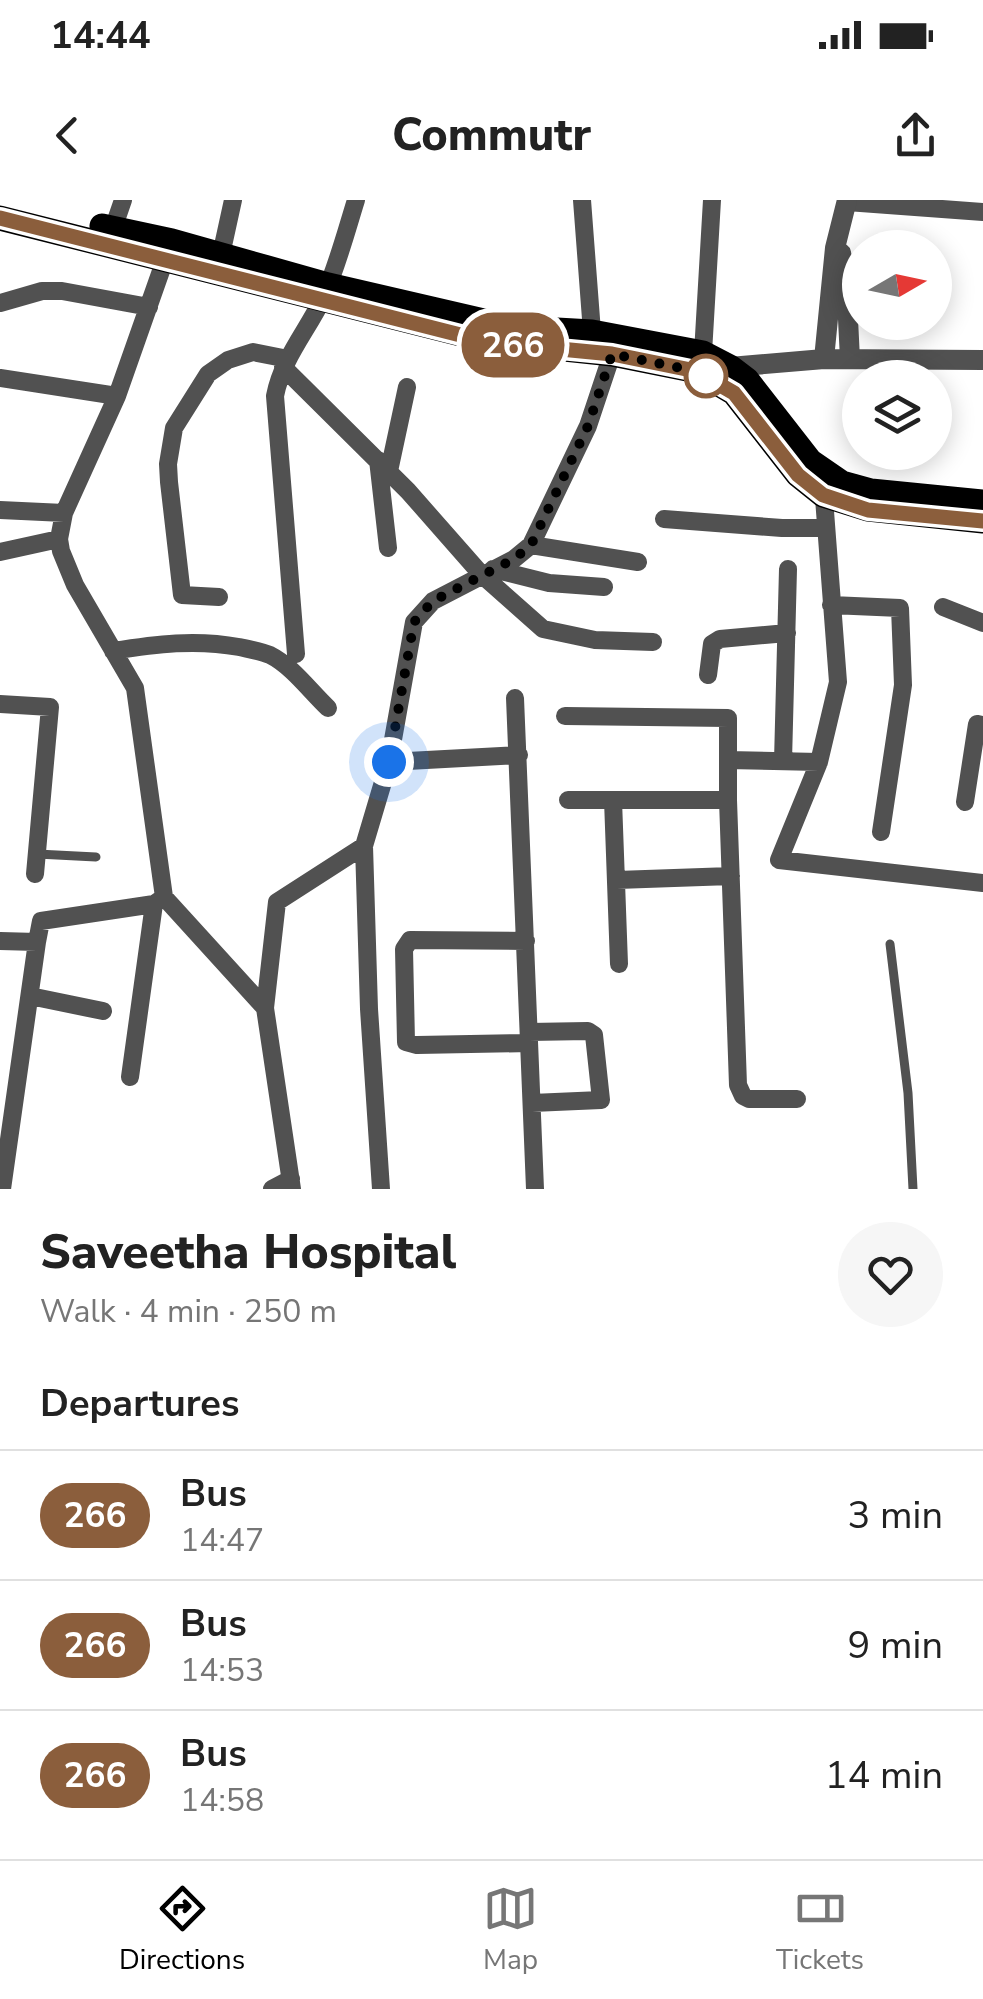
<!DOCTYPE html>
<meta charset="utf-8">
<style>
body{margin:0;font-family:"Nunito Sans",sans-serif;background:#f6f6f6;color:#222;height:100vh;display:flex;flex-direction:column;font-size:38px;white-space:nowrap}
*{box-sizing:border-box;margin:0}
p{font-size:32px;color:#767676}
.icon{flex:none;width:55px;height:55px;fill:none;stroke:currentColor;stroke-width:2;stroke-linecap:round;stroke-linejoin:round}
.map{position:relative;height:989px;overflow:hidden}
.details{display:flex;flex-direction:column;background:#fff;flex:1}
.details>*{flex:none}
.badge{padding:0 20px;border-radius:32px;font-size:35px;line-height:65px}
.needle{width:65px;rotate:81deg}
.tools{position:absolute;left:842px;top:30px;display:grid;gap:20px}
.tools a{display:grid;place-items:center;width:110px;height:110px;border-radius:50%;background:#fff;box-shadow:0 5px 25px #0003;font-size:50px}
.you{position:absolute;width:50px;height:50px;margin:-25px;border:8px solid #fff;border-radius:50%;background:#1a73e8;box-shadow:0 0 0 15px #1a73e833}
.map>.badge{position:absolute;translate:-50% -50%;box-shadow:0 0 0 5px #fff}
h2{padding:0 40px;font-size:38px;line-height:90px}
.round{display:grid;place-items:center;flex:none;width:105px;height:105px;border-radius:52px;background:#f6f6f6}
.head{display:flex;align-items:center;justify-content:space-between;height:170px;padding:0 40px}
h1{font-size:48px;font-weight:800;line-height:75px}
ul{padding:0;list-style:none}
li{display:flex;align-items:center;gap:30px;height:130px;padding:0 40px;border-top:2px solid #e0e0e0}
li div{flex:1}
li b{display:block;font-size:38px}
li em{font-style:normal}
li .badge{min-width:110px;font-weight:700;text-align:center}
.status{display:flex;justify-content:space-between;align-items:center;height:70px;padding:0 50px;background:#fff;direction:ltr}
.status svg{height:28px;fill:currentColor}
header{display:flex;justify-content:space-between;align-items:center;height:130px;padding:0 40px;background:#fff;font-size:45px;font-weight:800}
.tab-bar{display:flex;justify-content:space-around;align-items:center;height:140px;border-top:2px solid #e0e0e0;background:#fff;font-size:28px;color:#767676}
.tab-bar a{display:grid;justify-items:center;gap:5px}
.tab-bar .selected{color:#000}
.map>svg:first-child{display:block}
</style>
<div class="status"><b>14:44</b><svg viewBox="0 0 49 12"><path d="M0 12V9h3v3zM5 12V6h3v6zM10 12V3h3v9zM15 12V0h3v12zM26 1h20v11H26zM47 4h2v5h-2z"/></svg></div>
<header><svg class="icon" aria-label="back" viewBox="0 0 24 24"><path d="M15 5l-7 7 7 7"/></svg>Commutr<svg class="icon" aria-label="share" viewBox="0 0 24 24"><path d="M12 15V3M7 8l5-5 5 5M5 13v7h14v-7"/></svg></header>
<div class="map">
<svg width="983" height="989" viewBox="0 0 983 989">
<rect width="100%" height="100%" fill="#fff"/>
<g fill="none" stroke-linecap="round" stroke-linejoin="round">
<!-- service -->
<path stroke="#515151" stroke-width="9" d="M37,654L96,657
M890,744L908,893L913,989"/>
<!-- minor -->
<path stroke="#515151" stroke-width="18" d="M582,0L592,132
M847,2L983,12
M113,29L123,0
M168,51L117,196L64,313L59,339L61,351L75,385L135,488L164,697L265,808L292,989
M221,55L233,0
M0,103L42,91H62L149,107
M703,153L712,0
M283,167L408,291L481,374L543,429L595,440L653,442
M0,178L117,196
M378,260L388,348
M389,271L407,187
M823,285L838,482L819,562L779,660L983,683
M0,310L64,313
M664,319L782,328H825
M531,345L638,362
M0,352L59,339
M493,369L549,383L604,387
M219,397L182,395L169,282L168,264L174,228L208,174L228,160L253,152L288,159
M831,405L900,408L903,485L881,632
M943,407L983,423
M113,451C156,444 196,439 239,447C248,449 261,451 270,455C292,466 310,491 328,508
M296,454L275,196C282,159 307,131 323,98C337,67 346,32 356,0
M708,475L712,444L720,439L787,433
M515,498L535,989
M0,504L50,507L35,674
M565,516L728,518V600L738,885L743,896L749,899H797
M728,560L819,562
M783,561L788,369
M389,562L519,555
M568,600H728
M613,600L619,764
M965,602L977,524L983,525
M617,680L731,676
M0,741L37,742L41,721L154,704L164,697
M526,741L410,740L404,749L406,842L417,845L529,843
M30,796L103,811
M265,808L277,702L364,646
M529,832L588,831L594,835L601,900L532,903
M130,877L154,704
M2,989L37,742
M272,989L291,979
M381,989L369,809L364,646L389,562L414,422L433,401L514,359L531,345L588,226L612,154"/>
<!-- tertiary -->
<path stroke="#515151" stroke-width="20" d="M841,53L846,79L850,159
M824,159L835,48L847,0
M726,170L730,167L824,159L983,160"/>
<!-- primary -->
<path stroke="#000" stroke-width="25" d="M0,18L488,141L612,154L697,171L734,193L798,275L823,295L868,309L983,321
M102,26L172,41L328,85L492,123L539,129L592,132L703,153L730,167L747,180L810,261L842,283L871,291L983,302"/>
</g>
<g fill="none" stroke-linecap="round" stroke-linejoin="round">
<defs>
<path id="line" d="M0,18L488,142L612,154L696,171L734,193L798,275L823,295L868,310L983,321"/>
</defs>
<!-- line casing -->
<use href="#line" stroke="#fff" stroke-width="22"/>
<!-- line -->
<use href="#line" stroke="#8b5e3c" stroke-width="15"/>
<!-- walk -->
<path stroke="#000" stroke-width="10" stroke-dasharray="0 18" d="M389,562L414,422L433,401L514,359L531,345L588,226L612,154L696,171L706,176"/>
</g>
<!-- markers -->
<circle fill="#fff" stroke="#8b5e3c" stroke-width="5" cx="706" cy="176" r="20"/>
</svg>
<div class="tools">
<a><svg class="needle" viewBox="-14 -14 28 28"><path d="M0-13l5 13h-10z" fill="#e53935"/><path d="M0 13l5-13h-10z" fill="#767676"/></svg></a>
<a><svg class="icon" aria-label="layers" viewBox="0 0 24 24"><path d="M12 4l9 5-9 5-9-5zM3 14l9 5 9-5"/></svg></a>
</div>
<div class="you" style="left:389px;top:562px"></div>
<b class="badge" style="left:513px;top:145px;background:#8b5e3c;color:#fff">266</b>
</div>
<section class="details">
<div class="head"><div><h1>Saveetha Hospital</h1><p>Walk · 4 min · 250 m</p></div><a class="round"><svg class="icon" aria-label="heart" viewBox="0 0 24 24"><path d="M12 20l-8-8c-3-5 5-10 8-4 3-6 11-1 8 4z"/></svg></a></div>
<h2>Departures</h2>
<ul>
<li><span class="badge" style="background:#8b5e3c;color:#fff">266</span><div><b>Bus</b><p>14:47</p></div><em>3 min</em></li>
<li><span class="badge" style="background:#8b5e3c;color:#fff">266</span><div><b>Bus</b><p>14:53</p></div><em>9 min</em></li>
<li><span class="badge" style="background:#8b5e3c;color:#fff">266</span><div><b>Bus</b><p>14:58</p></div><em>14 min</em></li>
</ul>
</section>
<nav class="tab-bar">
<a class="selected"><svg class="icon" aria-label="directions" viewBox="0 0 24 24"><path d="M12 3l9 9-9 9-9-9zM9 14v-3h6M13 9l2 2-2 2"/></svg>Directions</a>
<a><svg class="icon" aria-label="map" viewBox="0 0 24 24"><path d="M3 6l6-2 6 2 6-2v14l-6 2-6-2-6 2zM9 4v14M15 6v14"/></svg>Map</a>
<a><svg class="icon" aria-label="tickets" viewBox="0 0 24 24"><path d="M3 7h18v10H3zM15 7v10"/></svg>Tickets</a>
</nav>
